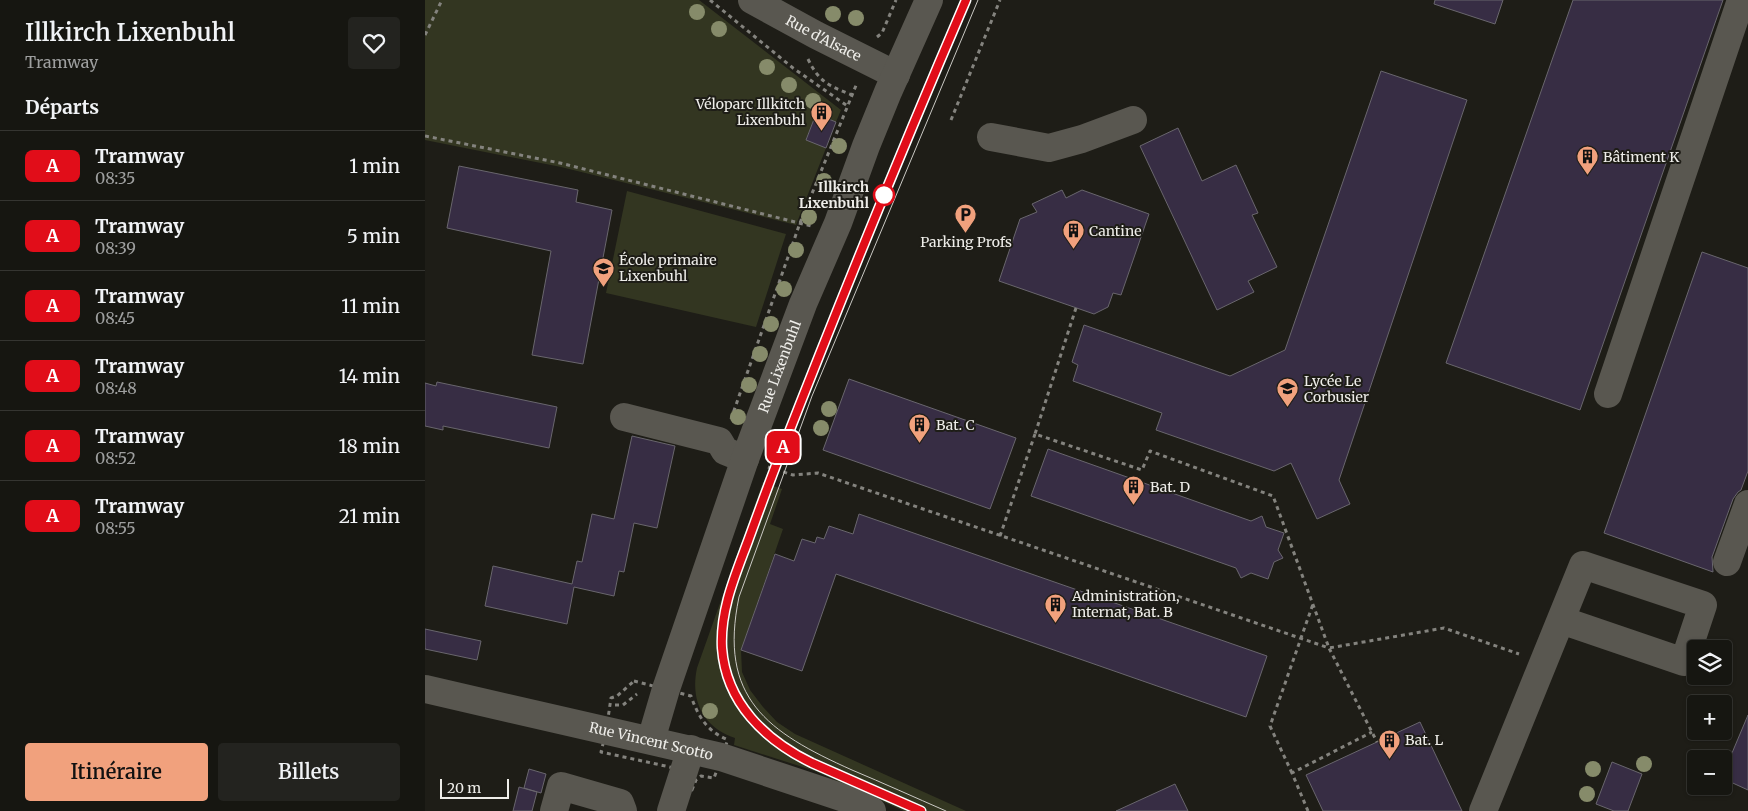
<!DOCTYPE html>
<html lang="fr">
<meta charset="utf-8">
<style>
body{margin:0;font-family:Merriweather,serif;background:#23231f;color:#f1f3f6;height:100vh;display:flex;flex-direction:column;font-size:19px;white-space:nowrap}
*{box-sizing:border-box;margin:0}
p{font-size:16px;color:#9e9f9f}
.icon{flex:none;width:28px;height:28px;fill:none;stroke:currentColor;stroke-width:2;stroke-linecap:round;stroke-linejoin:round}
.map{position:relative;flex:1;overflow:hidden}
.details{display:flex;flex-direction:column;background:#161611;width:425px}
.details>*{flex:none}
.badge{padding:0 10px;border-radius:8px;font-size:18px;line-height:32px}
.fabs{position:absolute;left:1262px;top:640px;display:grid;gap:10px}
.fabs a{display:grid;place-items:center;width:45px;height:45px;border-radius:5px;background:#161611;box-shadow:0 1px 4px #0004,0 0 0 1px #353531;font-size:25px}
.scale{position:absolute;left:15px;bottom:12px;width:69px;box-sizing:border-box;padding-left:5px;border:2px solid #eeede9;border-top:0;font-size:14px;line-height:18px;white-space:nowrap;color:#eeede9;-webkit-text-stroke:4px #1e1d17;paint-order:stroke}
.map>.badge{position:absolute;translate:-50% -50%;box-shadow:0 0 0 2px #fff}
h2{padding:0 25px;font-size:19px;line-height:45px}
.round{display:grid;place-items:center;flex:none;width:52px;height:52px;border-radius:5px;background:#23231f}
.overview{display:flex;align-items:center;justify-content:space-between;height:85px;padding:0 25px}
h1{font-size:24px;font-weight:600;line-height:38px}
.primary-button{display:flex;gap:10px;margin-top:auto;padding:10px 25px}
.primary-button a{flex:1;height:58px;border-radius:5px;background:#f1a17d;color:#111;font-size:20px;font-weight:600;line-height:58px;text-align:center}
.primary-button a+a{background:#23231f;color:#f1f3f6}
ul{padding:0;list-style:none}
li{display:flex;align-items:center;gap:15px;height:70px;padding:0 25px;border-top:1px solid #353531}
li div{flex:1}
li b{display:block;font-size:19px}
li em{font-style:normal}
li .badge{min-width:55px;font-weight:700;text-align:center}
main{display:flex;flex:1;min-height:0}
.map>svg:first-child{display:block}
</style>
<main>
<section class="details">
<div class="overview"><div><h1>Illkirch Lixenbuhl</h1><p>Tramway</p></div><a class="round"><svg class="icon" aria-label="heart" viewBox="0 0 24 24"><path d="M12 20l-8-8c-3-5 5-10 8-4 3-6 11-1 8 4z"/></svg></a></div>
<h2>Départs</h2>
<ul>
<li><span class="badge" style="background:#e10d19;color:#fff">A</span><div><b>Tramway</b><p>08:35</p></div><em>1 min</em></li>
<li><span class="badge" style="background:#e10d19;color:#fff">A</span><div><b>Tramway</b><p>08:39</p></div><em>5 min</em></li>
<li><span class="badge" style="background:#e10d19;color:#fff">A</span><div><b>Tramway</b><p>08:45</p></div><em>11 min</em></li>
<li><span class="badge" style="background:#e10d19;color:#fff">A</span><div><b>Tramway</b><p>08:48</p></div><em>14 min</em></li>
<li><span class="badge" style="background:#e10d19;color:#fff">A</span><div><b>Tramway</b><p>08:52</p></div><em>18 min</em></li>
<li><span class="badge" style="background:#e10d19;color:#fff">A</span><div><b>Tramway</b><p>08:55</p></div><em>21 min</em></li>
</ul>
<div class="primary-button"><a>Itinéraire</a><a>Billets</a></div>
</section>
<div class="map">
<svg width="1323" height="811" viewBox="0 0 1323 811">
<rect width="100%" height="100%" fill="#1e1d17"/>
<!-- green -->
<path fill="#333621" d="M0,0H274L416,110L411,122L391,114L381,139L401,148L371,225L136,167L0,140Z
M202,191L361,234L331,327L181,293Z
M338,482L357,489L345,524L358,529L316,650L317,672L325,690L338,707L352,722L370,734L541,811H479L390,771L309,745L310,738C278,727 265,701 272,668Z"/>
<!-- building -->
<path fill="#372d44" stroke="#69666d" d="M1010,0H1078L1070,24L1009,4Z
M1148,0H1298L1155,410L1021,363Z
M956,71L1042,100L914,480L925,504L892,519L866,463L849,471L731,430L737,413L648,381L653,365L647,362L659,325L805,376L860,350Z
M391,114L411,122L401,148L381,140Z
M753,128L777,181L811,165L833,213L827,215L852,267L823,281L829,292L792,310L715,146Z
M34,166L153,190L151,202L187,210L158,364L107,355L126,251L22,228Z
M637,190L641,198L657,190L724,214L696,295L688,293L683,307L669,314L574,281L595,219L612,212L607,204Z
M1277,252L1323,268V471L1316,490L1313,492L1308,499L1287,557L1288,572L1179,533Z
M424,379L591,438L565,509L398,450Z
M12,382L132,407L124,448L18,426V430L0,426V383L11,386Z
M207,436L250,446L232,528L209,523L199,572L194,571L189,596L149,587L142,624L60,606L68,566L147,584L152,561L157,562L167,514L189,519Z
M623,449L826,521L837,516L841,527L859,533L853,550L858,558L849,562L843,579L826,573L816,578L811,568L606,496Z
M434,514L842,656L821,717L411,574L377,671L316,650L350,554L369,561L377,539L390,543L392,537L399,539L404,526L428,534Z
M0,629L56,641L52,660L0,649Z
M1323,715V790L1299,779V772Z
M995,722L1037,811H898L881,775Z
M1187,762L1217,774L1203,811H1189L1171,804Z
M104,769L121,774L116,793L99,788Z
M750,784L763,811H691Z
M94,787L112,792L107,811H88Z"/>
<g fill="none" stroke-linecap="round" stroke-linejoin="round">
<!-- path -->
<path stroke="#84837e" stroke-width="3" stroke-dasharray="4 4" stroke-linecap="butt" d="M285,0L368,68L424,107
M0,35L17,0
M452,37L457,33L471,0
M383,59C394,82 404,86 427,95
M526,120L575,0
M0,136L135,163L386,226
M651,308L610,434L717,470L725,451L848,496L904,648L1019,628L1094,654
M306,419L375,223L432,83
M343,467L368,475L393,473L904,648L952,742
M575,536L610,434
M209,681L266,696C273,716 281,730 301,739L302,742L289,778L276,776L271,780L267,790L245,781L248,770L245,767L176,752L181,732L186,698L192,696Z
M190,705H198L212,694
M867,773L845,726L888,604
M883,811L867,773L947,732"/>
<!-- minor -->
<g stroke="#595750" stroke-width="28">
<path id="s1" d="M327,0L391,35L471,75"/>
<path d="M566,137L624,148L657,139L708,120"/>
<path d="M1183,394L1316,0"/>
<path d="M199,417L294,441L300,451L320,459"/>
<path d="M1302,562L1323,504"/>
<path id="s2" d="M0,689L296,757L419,798L447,811"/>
<path id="s3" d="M226,740L241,689L320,459L378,304L413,223L441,146L463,92L504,0"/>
<path d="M129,811L136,786L195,803L198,811"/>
<path d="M246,811L266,749"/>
<path d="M1058,811L1158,565L1278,605L1259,662L1136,620"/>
</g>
<!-- tram -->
<path stroke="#cac9c4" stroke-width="1" d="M496,811L387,763C340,740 301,703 297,648C295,609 311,573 324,537C335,508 346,479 357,450C416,299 478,149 541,0
M521,811C489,797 458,783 427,770C342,732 293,698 314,597L387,396L553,0"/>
</g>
<!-- trees -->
<g fill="#868b6a">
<circle cx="272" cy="12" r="8"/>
<circle cx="408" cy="14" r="8"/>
<circle cx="431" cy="18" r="8"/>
<circle cx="294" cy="29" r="8"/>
<circle cx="342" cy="67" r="8"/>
<circle cx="364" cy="85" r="8"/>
<circle cx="388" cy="101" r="8"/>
<circle cx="414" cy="146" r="8"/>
<circle cx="399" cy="181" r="8"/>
<circle cx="384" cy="217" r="8"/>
<circle cx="371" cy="250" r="8"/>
<circle cx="359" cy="289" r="8"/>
<circle cx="346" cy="324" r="8"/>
<circle cx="335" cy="354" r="8"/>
<circle cx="324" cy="385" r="8"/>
<circle cx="404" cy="409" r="8"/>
<circle cx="313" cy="417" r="8"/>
<circle cx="396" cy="428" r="8"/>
<circle cx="285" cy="711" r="8"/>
<circle cx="1219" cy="764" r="8"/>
<circle cx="1168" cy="769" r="8"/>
<circle cx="1162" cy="794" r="8"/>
</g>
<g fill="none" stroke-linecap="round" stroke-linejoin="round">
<defs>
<path id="line" d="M496,811L387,763C340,740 301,703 297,648C295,610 310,576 323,541C334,511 345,480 357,450C416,299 477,149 541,0"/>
</defs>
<!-- line casing -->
<use href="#line" stroke="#fff" stroke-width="11"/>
<!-- line -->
<use href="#line" stroke="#e10d19" stroke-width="8"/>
</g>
<!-- icons -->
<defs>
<symbol id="building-pin" viewBox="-11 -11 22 30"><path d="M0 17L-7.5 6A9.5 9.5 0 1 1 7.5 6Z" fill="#f1a17d" stroke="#1e1d17"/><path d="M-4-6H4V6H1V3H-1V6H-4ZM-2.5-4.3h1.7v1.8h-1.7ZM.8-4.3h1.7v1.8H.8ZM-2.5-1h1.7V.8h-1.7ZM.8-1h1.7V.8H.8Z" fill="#111"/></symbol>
<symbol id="parking-pin" viewBox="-11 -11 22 30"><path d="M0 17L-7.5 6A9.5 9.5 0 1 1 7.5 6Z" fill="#f1a17d" stroke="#1e1d17"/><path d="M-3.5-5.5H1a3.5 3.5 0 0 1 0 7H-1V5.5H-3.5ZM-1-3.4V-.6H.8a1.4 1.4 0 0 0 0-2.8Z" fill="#111"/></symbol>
<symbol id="school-pin" viewBox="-11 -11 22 30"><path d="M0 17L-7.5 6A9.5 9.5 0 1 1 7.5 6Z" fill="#f1a17d" stroke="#1e1d17"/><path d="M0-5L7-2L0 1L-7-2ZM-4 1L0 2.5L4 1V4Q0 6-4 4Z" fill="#111"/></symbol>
</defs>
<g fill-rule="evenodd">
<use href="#building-pin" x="384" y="100" width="25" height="34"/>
<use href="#building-pin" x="1150" y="144" width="25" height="34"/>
<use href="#parking-pin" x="528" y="202" width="25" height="34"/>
<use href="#building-pin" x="636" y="218" width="25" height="34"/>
<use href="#school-pin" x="166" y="256" width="25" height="34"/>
<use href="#school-pin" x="850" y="376" width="25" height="34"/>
<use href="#building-pin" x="482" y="412" width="25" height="34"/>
<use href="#building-pin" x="696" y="474" width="25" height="34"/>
<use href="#building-pin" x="618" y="592" width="25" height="34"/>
<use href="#building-pin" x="952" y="728" width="25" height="34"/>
</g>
<!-- markers -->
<circle fill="#fff" stroke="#e10d19" stroke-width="2.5" cx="459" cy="195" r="10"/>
<g text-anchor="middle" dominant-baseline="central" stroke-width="4" stroke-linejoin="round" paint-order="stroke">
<!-- street labels -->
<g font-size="14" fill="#eeede9" stroke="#1e1d17">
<text stroke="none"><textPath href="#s1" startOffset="81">Rue d'Alsace</textPath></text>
<text stroke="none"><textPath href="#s3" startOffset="395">Rue Lixenbuhl</textPath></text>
<text stroke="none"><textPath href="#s2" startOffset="232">Rue Vincent Scotto</textPath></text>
</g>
<!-- poi labels -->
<g font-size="14" fill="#eeede9" stroke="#1e1d17" text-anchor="start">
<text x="380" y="104" text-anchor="end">Véloparc Illkitch<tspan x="380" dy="16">Lixenbuhl</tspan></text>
<text x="1178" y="157">Bâtiment K</text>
<text x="664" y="231">Cantine</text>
<text x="541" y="242" text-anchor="middle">Parking Profs</text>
<text x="194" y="260">École primaire<tspan x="194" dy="16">Lixenbuhl</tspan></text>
<text x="879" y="381">Lycée Le<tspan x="879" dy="16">Corbusier</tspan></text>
<text x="511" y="425">Bat. C</text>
<text x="725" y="487">Bat. D</text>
<text x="647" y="596">Administration,<tspan x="647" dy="16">Internat, Bat. B</tspan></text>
<text x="980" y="740">Bat. L</text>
</g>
<!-- stop labels -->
<g font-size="14" font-weight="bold" fill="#eeede9" stroke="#1e1d17" text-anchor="end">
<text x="444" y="187">Illkirch<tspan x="444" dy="16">Lixenbuhl</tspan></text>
</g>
</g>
</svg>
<div class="fabs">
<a><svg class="icon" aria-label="layers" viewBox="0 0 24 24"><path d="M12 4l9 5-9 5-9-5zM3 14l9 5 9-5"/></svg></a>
<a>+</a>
<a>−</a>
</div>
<div class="scale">20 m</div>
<b class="badge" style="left:358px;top:447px;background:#e10d19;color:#fff">A</b>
</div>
</main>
